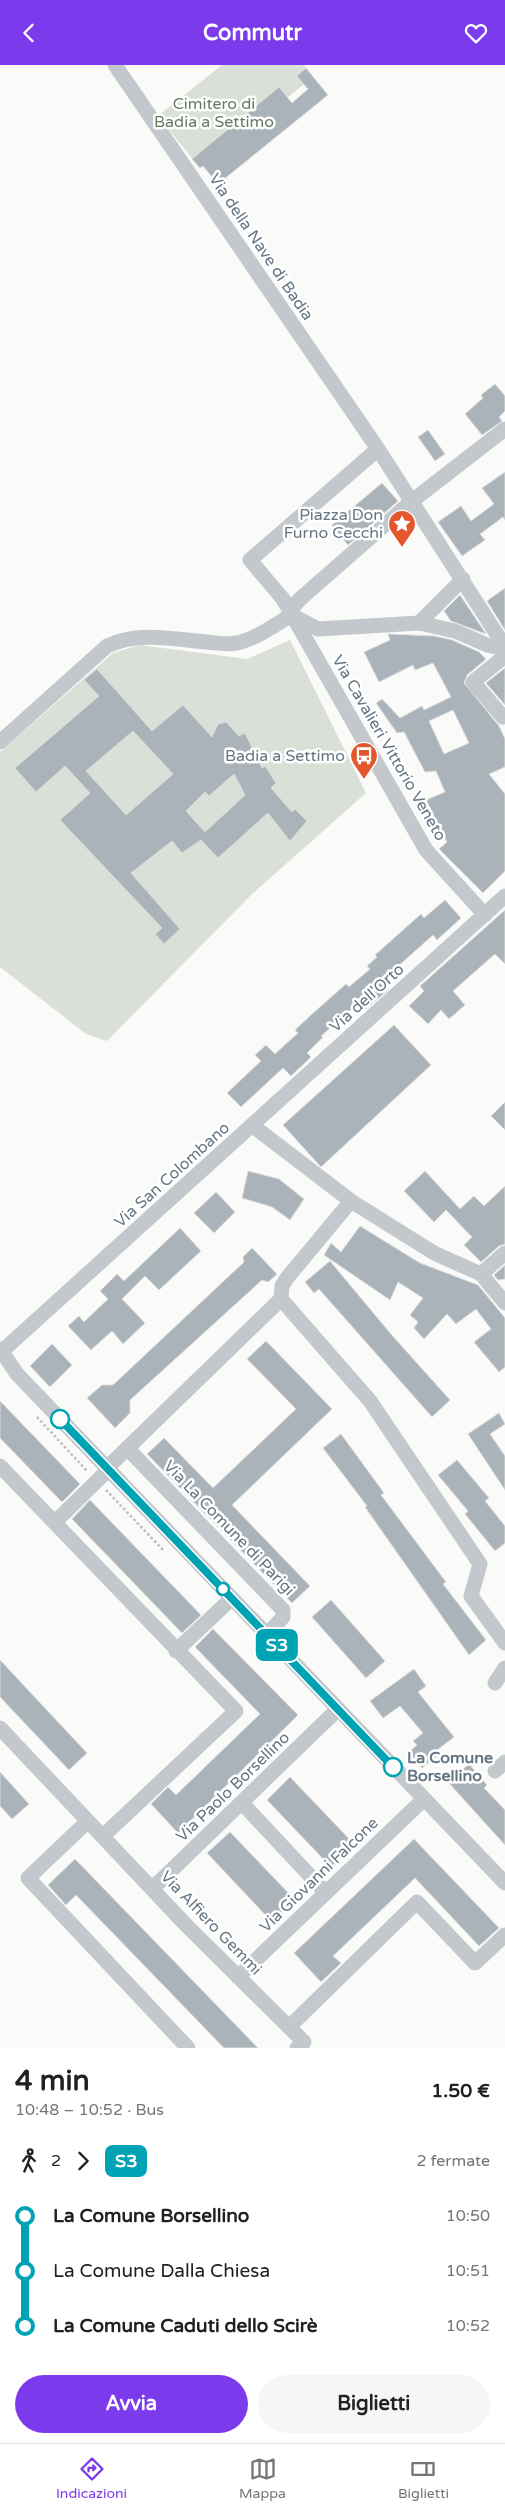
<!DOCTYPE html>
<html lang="it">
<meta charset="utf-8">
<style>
body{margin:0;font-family:"Varela Round",sans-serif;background:#f6f6f6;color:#202124;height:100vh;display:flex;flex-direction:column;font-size:19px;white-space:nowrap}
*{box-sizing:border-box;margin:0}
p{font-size:16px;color:#757577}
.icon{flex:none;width:28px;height:28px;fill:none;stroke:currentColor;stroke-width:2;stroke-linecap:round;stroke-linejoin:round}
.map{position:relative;height:1983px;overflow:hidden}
.details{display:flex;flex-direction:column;background:#fff;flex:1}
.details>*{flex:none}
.badge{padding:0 10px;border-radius:8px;font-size:18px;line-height:32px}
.map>.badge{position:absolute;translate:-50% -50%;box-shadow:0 0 0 2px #fff}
.legs{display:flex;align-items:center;gap:8px;height:55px;padding:0 15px;font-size:16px}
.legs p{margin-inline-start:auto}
.head{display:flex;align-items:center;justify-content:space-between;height:85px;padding:0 15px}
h1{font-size:28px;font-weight:700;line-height:38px}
.action{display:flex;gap:10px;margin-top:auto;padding:10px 15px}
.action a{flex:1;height:58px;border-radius:30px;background:#7c3aed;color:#fff;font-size:20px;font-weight:700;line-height:58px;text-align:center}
.action a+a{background:#f6f6f6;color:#202124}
ul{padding:0 15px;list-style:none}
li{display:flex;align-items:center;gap:18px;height:55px;font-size:19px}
li i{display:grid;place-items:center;width:8px;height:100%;margin:0 6px;background:currentColor}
li i::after{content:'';width:12px;height:12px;margin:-6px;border:4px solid;border-radius:50%;background:#fff}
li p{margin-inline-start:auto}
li:first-child i{background:linear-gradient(#0000 50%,currentColor 0)}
li:last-child i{background:linear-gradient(currentColor 50%,#0000 0)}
header{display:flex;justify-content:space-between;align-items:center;height:65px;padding:0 15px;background:#7c3aed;color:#fff;font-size:22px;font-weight:700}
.dock{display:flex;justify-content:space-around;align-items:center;height:70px;border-top:1px solid #e0e0e0;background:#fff;font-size:14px;color:#757577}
.dock a{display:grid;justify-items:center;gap:2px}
.dock .active{color:#7c3aed}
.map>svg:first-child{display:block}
</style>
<header><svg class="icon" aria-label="back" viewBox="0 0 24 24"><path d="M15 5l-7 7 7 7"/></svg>Commutr<svg class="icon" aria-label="heart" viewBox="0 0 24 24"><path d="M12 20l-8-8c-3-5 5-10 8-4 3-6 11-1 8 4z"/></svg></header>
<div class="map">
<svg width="505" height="1983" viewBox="0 0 505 1983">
<rect width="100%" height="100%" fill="#fafaf8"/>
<!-- green -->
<path fill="#dadfd7" d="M222,0H304L313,12L200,103L158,51Z
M290,575L366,728L252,829L107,976L86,969L0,902V687L113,588L140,580L247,594Z"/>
<!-- building -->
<path fill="#aab3b9" stroke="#dcdcda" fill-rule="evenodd" d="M306,3L328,30L218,119L203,101L200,103L192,94L279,22L292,38L308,24L297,11Z
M495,319L505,331V346L499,352L502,356L482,370L465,349L483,333L481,330Z
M428,365L445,389L435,396L418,372Z
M505,407V455L503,452L480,469L485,475L462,491L438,457L461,441L471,456L494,439L482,423Z
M382,418L398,436L348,480L332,460Z
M505,523V565L487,536Z
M460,530L486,569L451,556L444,546Z
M388,569L434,571L452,575L479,587L486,594L467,610L464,618L499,661L505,674V702L489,709L505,729V806L483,828L439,784L447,777L426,735L445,727L436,706L425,707L404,667L397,668L376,638L382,634L400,653L422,641L424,645L451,632L433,598L415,605L413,600L379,617L364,587L390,575ZM453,645L469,678L444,689L429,656Z
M505,603V640L486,618Z
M97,604L152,666L183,640L212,672L218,659L226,657L239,671L245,668L262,703L265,701L276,718L271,723L292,747L295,744L307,756L290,776L268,748L218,793L201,775L182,788L172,776L131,808L180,864L164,879L155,869L162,863L60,755L90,728L65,701L36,727L15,703L99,631L84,615ZM133,666L173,709L126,750L86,706ZM234,709L245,730L205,767L186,746L205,727L209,731Z
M445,835L461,853L437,875L433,870L396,903L398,906L383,919L388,925L366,944L360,937L321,971L323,972L307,988L311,992L291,1011L283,1003L241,1042L227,1028L261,996L255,990L266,980L275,989L298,968L295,965L311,950L346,919L349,922L370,904L367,901L377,892L375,890L421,849L424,853Z
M505,845V899L495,889L453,926L465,940L449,954L441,945L428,959L409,941L424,926L420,921Z
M394,960L431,1000L321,1102L283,1060Z
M505,1037V1065L491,1051Z
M248,1106L279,1114L304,1134L290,1155L272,1142L242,1133Z
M425,1106L460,1144L474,1131L484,1141L505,1121V1179L499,1181L481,1197L464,1180L472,1172L446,1145L434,1157L404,1126Z
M216,1127L235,1147L214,1168L194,1148Z
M360,1161L420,1198L478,1220L505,1253V1302L499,1307L474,1277L491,1264L476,1244L456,1259L447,1249L424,1274L414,1263L418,1257L410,1250L423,1233L398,1217L390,1235L324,1190L331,1178L341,1187Z
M180,1163L201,1186L159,1225L145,1211L122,1234L145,1258L123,1279L112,1266L91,1285L68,1261L79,1251L84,1257L108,1234L100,1226L117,1209L124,1216Z
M252,1183L277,1209L268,1217L262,1215L130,1335V1348L115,1363L87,1333L102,1320H113L244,1197L243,1192Z
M330,1196L390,1268L450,1335L432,1352L319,1224L314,1228L305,1217Z
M505,1200V1214L498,1215L494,1210Z
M266,1276L332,1344L232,1440L310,1521L292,1538L147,1389L164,1373L213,1423L296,1344L247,1294Z
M52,1279L72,1300L50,1322L30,1301Z
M0,1336L80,1419L62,1437L0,1373Z
M499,1348L505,1359L490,1369L505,1391V1425L468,1369Z
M341,1369L384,1428L381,1430L446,1517L443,1519L486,1575L469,1590L365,1442L367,1441L323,1383Z
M457,1395L489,1433L485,1436L505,1461V1478L495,1486L465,1449L468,1446L438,1410Z
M90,1435L201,1550L182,1568L72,1454Z
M331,1535L385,1596L366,1613L312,1552Z
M213,1564L298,1650L178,1768L151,1739L168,1722L176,1730L260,1649L195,1582Z
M0,1595L87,1688L69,1705L0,1632Z
M414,1604L426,1621L418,1627L454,1672L437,1685L440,1689L422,1703L409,1687L417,1680L413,1676L423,1668L400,1641L383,1653L370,1636Z
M469,1699L487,1720L484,1723L505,1745V1780L448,1717Z
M0,1707L29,1739L12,1754L0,1741Z
M290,1712L355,1780L331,1802L267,1735Z
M230,1767L295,1835L272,1857L207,1788Z
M414,1774L499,1863L479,1881L415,1813L333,1891L341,1898L321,1917L294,1888Z
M75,1794L258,1983H224L76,1830L66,1840L48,1820Z"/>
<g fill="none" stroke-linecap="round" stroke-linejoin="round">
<!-- path -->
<path stroke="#bbbfc2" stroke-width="2.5" stroke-dasharray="2.5 2.5" stroke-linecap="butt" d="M37,1352L88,1407
M106,1425L164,1486"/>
<!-- minor -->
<path stroke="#c3c8cc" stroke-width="15" d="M115,0L378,384L505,582
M378,384L250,495L283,534L426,785L485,850
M291,550L294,541L300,534L412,436L505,364
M295,552L318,564L419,558L455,566L487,580L505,584
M419,558L463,514
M505,591L473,617L503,652L505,651
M0,677L107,581C138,566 172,574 206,577C216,578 226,580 237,578C257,573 274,561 291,550
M253,1061L351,1136L434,1188L481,1209L505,1238
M351,1136L287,1213L282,1221L281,1234L370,1336L480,1499L471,1531L505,1578
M481,1209L505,1188
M0,1284L17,1309L505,1818
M0,1288L505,831
M127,1383L283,1545V1552L267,1570
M0,1401L236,1646L103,1771
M55,1457L104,1409L113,1397L281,1234
M176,1586L232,1533
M495,1618L505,1603
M0,1663L187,1861L304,1977L297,1983
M495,1706L505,1697
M242,1738L326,1828
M88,1756L28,1813L188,1983
M152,1824L338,1644
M238,1912L424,1734
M289,1962L417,1837L475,1898L505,1870"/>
</g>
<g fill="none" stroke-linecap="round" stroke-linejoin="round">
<defs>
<path id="line-1" d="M60,1354L393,1702"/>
</defs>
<!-- line-1 casing -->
<use href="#line-1" stroke="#fff" stroke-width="11"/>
<!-- line-1 -->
<use href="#line-1" stroke="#00a3b4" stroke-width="8"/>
</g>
<!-- icons -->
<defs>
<symbol id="sight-pin" viewBox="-11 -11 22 30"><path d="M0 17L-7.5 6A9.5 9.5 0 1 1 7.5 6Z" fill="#e4572e" stroke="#fff"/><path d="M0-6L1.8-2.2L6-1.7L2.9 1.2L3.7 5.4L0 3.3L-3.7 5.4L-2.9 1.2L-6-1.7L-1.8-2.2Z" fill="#fff"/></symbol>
<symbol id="bus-pin" viewBox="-11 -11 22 30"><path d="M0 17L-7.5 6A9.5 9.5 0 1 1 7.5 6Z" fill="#e4572e" stroke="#fff"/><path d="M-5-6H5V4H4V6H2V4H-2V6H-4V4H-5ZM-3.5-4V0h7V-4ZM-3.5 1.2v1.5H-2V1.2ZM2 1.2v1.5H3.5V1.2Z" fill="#fff"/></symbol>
</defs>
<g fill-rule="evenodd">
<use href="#sight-pin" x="386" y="443" width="32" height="43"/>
<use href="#bus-pin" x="348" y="675" width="32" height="43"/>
</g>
<!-- markers -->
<g fill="#fff" stroke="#00a3b4" stroke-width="2.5">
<circle cx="60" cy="1354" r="9"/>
<circle cx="223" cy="1524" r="6"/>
<circle cx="393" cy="1702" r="9"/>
</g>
<g text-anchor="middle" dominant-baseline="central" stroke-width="5" stroke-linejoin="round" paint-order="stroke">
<!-- park labels -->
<g font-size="16" fill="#687a64" stroke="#fff">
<text x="214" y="39">Cimitero di<tspan x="214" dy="18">Badia a Settimo</tspan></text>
</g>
<!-- street labels -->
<g font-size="16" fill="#657683" stroke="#fff">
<text transform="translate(261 182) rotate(56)">Via della Nave di Badia</text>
<text transform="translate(389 683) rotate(60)">Via Cavalieri Vittorio Veneto</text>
<text transform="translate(367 933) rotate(-42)">Via dell'Orto</text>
<text transform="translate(172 1110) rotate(-42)">Via San Colombano</text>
<text transform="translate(229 1463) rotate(46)">Via La Comune di Parigi</text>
<text transform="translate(233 1722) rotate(-44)">Via Paolo Borsellino</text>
<text transform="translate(319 1810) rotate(-44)">Via Giovanni Falcone</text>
<text transform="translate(211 1858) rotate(46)">Via Alfiero Gemmi</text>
</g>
<!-- poi labels -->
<g font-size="16" fill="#657683" stroke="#fff" text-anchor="end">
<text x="383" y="450">Piazza Don<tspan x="383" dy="18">Furno Cecchi</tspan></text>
<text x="345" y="691">Badia a Settimo</text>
</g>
<!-- stop labels -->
<g font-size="16" font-weight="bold" fill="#657683" stroke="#fff" text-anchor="start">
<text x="407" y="1693">La Comune<tspan x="407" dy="18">Borsellino</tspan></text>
</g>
</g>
</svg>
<b class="badge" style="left:277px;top:1580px;background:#00a3b4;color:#fff">S3</b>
</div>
<section class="details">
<div class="head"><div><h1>4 min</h1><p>10:48 – 10:52 · Bus</p></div><b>1.50 €</b></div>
<div class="legs"><svg class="icon" aria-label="walk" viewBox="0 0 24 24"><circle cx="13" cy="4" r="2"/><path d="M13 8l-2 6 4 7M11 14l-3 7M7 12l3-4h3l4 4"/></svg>2<svg class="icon" aria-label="forward" viewBox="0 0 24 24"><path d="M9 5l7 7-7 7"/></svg><b class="badge" style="background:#00a3b4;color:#fff">S3</b><p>2 fermate</p></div>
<ul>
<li><i style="color:#00a3b4"></i><b>La Comune Borsellino</b><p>10:50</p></li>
<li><i style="color:#00a3b4"></i><span>La Comune Dalla Chiesa</span><p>10:51</p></li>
<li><i style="color:#00a3b4"></i><b>La Comune Caduti dello Scirè</b><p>10:52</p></li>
</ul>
<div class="action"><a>Avvia</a><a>Biglietti</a></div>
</section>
<nav class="dock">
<a class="active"><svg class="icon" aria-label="directions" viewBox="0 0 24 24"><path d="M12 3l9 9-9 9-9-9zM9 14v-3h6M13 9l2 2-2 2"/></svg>Indicazioni</a>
<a><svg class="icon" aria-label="map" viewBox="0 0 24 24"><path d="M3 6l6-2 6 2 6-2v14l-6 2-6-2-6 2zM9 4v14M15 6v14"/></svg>Mappa</a>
<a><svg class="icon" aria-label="tickets" viewBox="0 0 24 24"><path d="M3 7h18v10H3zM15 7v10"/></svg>Biglietti</a>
</nav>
